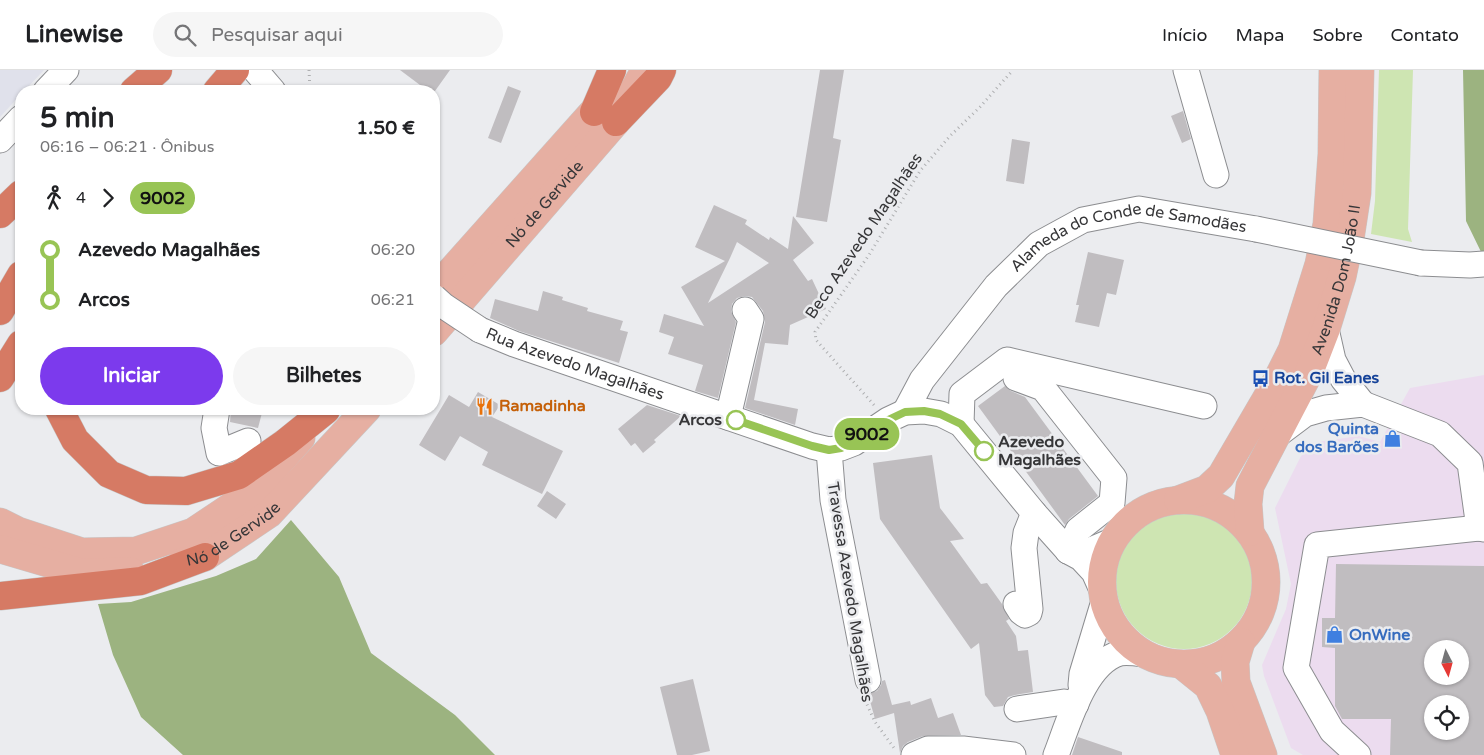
<!DOCTYPE html>
<html lang="pt">
<meta charset="utf-8">
<style>
body{margin:0;font-family:"Varela Round",sans-serif;background:#f6f6f6;color:#202124;height:100vh;display:flex;flex-direction:column;font-size:19px;white-space:nowrap}
*{box-sizing:border-box;margin:0}
p{font-size:16px;color:#757577}
.icon{flex:none;width:28px;height:28px;fill:none;stroke:currentColor;stroke-width:2;stroke-linecap:round;stroke-linejoin:round}
.map{position:relative;flex:1;overflow:hidden}
.panel{position:absolute;left:15px;top:15px;width:425px;height:330px;display:flex;flex-direction:column;background:#fff;border-radius:20px;box-shadow:0 1px 4px #0004}
.panel>*{flex:none}
.badge{padding:0 10px;border-radius:16px;font-size:18px;line-height:32px}
.needle{width:32px;rotate:174deg}
.tools{position:absolute;left:1424px;top:570px;display:grid;gap:10px}
.tools a{display:grid;place-items:center;width:45px;height:45px;border-radius:50%;background:#fff;box-shadow:0 1px 4px #0004;font-size:25px}
.map>.badge{position:absolute;translate:-50% -50%;box-shadow:0 0 0 2px #fff}
.legs{display:flex;align-items:center;gap:8px;height:55px;padding:0 25px;font-size:16px}
.legs p{margin-inline-start:auto}
.overview{display:flex;align-items:center;justify-content:space-between;height:85px;padding:0 25px}
h1{font-size:28px;font-weight:800;line-height:38px}
.cta{display:flex;gap:10px;margin-top:auto;padding:10px 25px}
.cta a{flex:1;height:58px;border-radius:30px;background:#7c3aed;color:#fff;font-size:20px;font-weight:800;line-height:58px;text-align:center}
.cta a+a{background:#f6f6f6;color:#202124}
ul{padding:0 25px;list-style:none}
li{display:flex;align-items:center;gap:18px;height:50px;font-size:19px}
li i{display:grid;place-items:center;width:8px;height:100%;margin:0 6px;background:currentColor}
li i::after{content:'';width:12px;height:12px;margin:-6px;border:4px solid;border-radius:50%;background:#fff}
li p{margin-inline-start:auto}
li:first-child i{background:linear-gradient(#0000 50%,currentColor 0)}
li:last-child i{background:linear-gradient(currentColor 50%,#0000 0)}
header{display:flex;align-items:center;gap:30px;box-sizing:border-box;height:70px;padding:0 25px;background:#fff;border-bottom:1px solid #e0e0e0}
header strong{font-size:24px}
nav{display:flex;gap:28px;margin-inline-start:auto;font-size:18px}
.search{width:350px;height:45px;background:#f6f6f6;display:flex;align-items:center;gap:12px;box-sizing:border-box;padding:0 18px;border-radius:28px;color:#757577;font-size:19px}
.map>svg:first-child{display:block}
</style>
<header>
<strong>Linewise</strong>
<div class="search"><svg class="icon" aria-label="search" viewBox="0 0 24 24"><circle cx="10" cy="10" r="6"/><path d="M15 15l6 6"/></svg>Pesquisar aqui</div>
<nav><a>Início</a><a>Mapa</a><a>Sobre</a><a>Contato</a></nav>
</header>
<div class="map">
<svg width="1484" height="685" viewBox="0 0 1484 685">
<rect width="100%" height="100%" fill="#ebecef"/>
<!-- industrial -->
<path fill="#ecdcef" fill-rule="evenodd" d="M1484,305V685H1303L1291,678L1264,606L1262,595L1286,539L1291,514L1275,438L1301,386L1317,372L1359,366L1380,372L1410,318ZM1432,579H1460V606H1432ZM1432,634H1460V661H1432Z"/>
<!-- built -->
<path fill="#e0e1eb" d="M0,0H44L24,21H21V24L0,47Z"/>
<!-- green -->
<path fill="#cee5b2" d="M1379,0H1413L1408,159L1412,172L1371,164L1375,131Z
M1116 511a68 68 0 1 1 136 0a68 68 0 1 1-136 0Z"/>
<!-- forest -->
<path fill="#9cb380" d="M1463,0H1484V188L1466,151Z
M291,450L339,507L371,583L455,645L495,685H183L141,647L113,585L98,534L131,532L216,506L256,489Z"/>
<!-- building -->
<path fill="#c0bdc0" fill-rule="evenodd" d="M400,0H450L435,21H428Z
M820,0H844L833,68L841,70L827,152L796,147Z
M508,16L521,21L501,73L488,68Z
M1183,41L1191,69L1182,73L1171,46Z
M1012,69L1030,72L1024,114L1006,111Z
M714,135L747,150L745,154L769,170L770,167L788,179L793,146L814,173L793,190L808,211L812,209L826,239L790,255L788,275L765,273L754,330L798,339L795,355L745,338L765,252L763,241L752,227L745,226L737,228L732,234L731,241L736,252L718,328L695,321L703,295L668,284L674,267L659,262L664,244L704,256L681,217L725,191L695,177ZM737,172L769,193L708,233L730,188Z
M1088,182L1124,190L1116,225L1107,223L1099,257L1075,252L1079,235H1076Z
M543,221L563,227L562,230L588,238L587,241L623,251L620,260L628,262L619,293L519,261L490,248L495,229L538,241Z
M1005,316L1011,321L1025,327L1098,426L1069,449L1065,455L978,336Z
M478,322L500,335L492,347L563,381L542,424L482,395L488,382L460,366L445,391L419,375L449,325L469,337Z
M647,335L681,346L654,370L656,372L643,383L635,373L631,376L618,359Z
M231,339H263L258,358L230,352Z
M932,385L940,438L964,469L950,471L981,514L987,513L1002,534L1009,549L1006,551L1016,566L1018,581L1028,580L1033,622L1015,625L1008,627L1003,636L994,637L985,625L979,573L971,579L880,449L873,393Z
M547,421L566,434L556,449L537,436Z
M1336,494L1484,496V685H1390L1391,649H1342L1335,636V578L1322,577V548H1335ZM1432,579H1460V606H1432ZM1432,634H1460V661H1432Z
M693,609L710,681L692,685H677L660,617Z
M885,610L892,635L910,631L911,635L931,628L938,648L953,643L961,665L923,666L908,672L903,676L900,683L894,643L875,649L868,624L877,621L881,615L882,611Z
M1078,667L1122,682V685H1072Z"/>
<g fill="none" stroke-linecap="round" stroke-linejoin="round">
<defs>
<g id="minor">
<path d="M255,0L273,21"/>
<path d="M1186,0L1216,105"/>
<path d="M46,21L66,0"/>
<path d="M0,70L21,48"/>
<path d="M1421,193L1470,195L1484,194"/>
<path d="M1326,259L1333,290L1343,309L1363,334"/>
<path id="s1" d="M480,260L514,274L812,376L829,380L841,378L854,373L888,350L905,342L924,341L941,344L961,354L1034,443L1068,481L1081,488L1094,502L1102,520"/>
<path d="M1016,308L1043,318L1114,408L1112,433L1078,460L1068,481"/>
<path d="M217,339L214,358L219,383L248,371"/>
<path id="s2" d="M905,342L922,310L996,216L1039,174L1083,150L1139,139L1256,159"/>
<path d="M728,347L751,249L745,240"/>
<path d="M961,354L962,324L1007,290L1204,336"/>
<path d="M1277,365L1305,344L1326,338L1363,334L1440,364L1470,393L1479,458L1484,459"/>
<path d="M829,380L833,430L868,610"/>
<path d="M1068,481L1091,480L1112,471"/>
<path d="M1016,534L1021,542L1025,545L1029,543L1030,539L1024,478L1026,463L1034,443"/>
<path d="M1081,615L1082,604L1104,531"/>
<path d="M1017,639L1064,632L1076,634"/>
<path d="M914,685L928,679H963L1013,685"/>
<path d="M1056,685C1068,655 1084,593 1120,583C1126,582 1136,583 1143,584"/>
<path d="M1358,685L1332,661L1296,598L1317,475L1479,458"/>
</g>
<g id="major">
<path d="M434,220L609,24"/>
<path id="s3" d="M434,262L616,52L645,0"/>
<circle cx="1184" cy="512" r="82"/>
<path d="M1178,430L1207,419L1221,406L1276,312L1292,280L1319,194L1327,154L1332,84L1333,0"/>
<path d="M0,452L18,461L82,482L136,481L193,462L253,422L301,368"/>
<path id="s4" d="M1250,462L1248,434L1250,416L1309,303L1326,259L1342,207L1350,169L1357,123L1360,0"/>
<path d="M0,479L82,503L130,501"/>
<path id="s5" d="M182,492L205,487L269,444L367,339"/>
<path d="M1241,572L1235,592L1236,612L1263,685"/>
<path d="M1182,595L1208,616L1220,641L1235,685"/>
</g>
<path id="highway" d="M134,21L158,0
M217,21L235,0
M594,42L612,0
M616,52L658,8L662,0
M0,144L21,124
M0,241L21,205
M0,308L21,274
M59,339L75,370L109,404L146,420L186,421L239,405L285,373L326,340
M0,526L141,511L205,487"/>
</defs>
<!-- minor casing -->
<use href="#minor" stroke="#8c8d90" stroke-width="27"/>
<!-- major casing -->
<use href="#major" stroke="#c7c7c7" stroke-width="29"/>
<!-- highway casing -->
<use href="#highway" stroke="#c7c7c7" stroke-width="29"/>
<!-- path -->
<path stroke="#aeafb1" stroke-width="3" stroke-dasharray="1 4" stroke-linecap="butt" d="M309,0L310,21
M874,335L816,270L815,262L869,185L920,101L950,66L980,37L1013,0
M865,630L875,652L894,678"/>
<!-- minor -->
<use href="#minor" stroke="#fff" stroke-width="25"/>
<!-- major -->
<use href="#major" stroke="#e6afa2" stroke-width="28"/>
<!-- highway -->
<use href="#highway" stroke="#d67a64" stroke-width="28"/>
<defs>
<path id="minor-bridge" d="M1256,159L1421,193
M434,227L444,236L480,260"/>
</defs>
<!-- minor-bridge casing -->
<use href="#minor-bridge" stroke="#8c8d90" stroke-width="27" stroke-linecap="butt"/>
<!-- minor-bridge -->
<use href="#minor-bridge" stroke="#fff" stroke-width="25"/>
</g>
<g fill="none" stroke-linecap="round" stroke-linejoin="round">
<defs>
<path id="line-1" d="M736,350L812,376L829,380L841,378L854,373L888,350L905,342L924,341L940,344L961,354L984,381"/>
</defs>
<!-- line-1 casing -->
<use href="#line-1" stroke="#fff" stroke-width="11"/>
<!-- line-1 -->
<use href="#line-1" stroke="#98c455" stroke-width="8"/>
</g>
<!-- icons -->
<defs>
<symbol id="bus-bare" viewBox="-9 -9 18 18"><path d="M-5-6H5V4H4V6H2V4H-2V6H-4V4H-5ZM-3.5-4V0h7V-4ZM-3.5 1.2v1.5H-2V1.2ZM2 1.2v1.5H3.5V1.2Z" fill="#1a4fb4" stroke="#ebecef" stroke-width="2.5" paint-order="stroke"/></symbol>
<symbol id="restaurant-bare" viewBox="-9 -9 18 18"><path d="M-5-6h1v4h1v-4h1v4h1v-4h1v5L-1.5 .5V6h-2V.5L-5-1ZM5-6V6H3V1.5H1.5Q1.5-4 5-6Z" fill="#e8710a" stroke="#ebecef" stroke-width="2.5" paint-order="stroke"/></symbol>
<symbol id="shop-bare" viewBox="-9 -9 18 18"><path d="M-5-2.5h2.3a2.7 3.5 0 0 1 5.4 0H5L5.5 6h-11ZM-1.5-2.5h3a1.5 2.3 0 0 0-3 0Z" fill="#3f7fe0" stroke="#ebecef" stroke-width="2.5" paint-order="stroke"/></symbol>
</defs>
<g fill-rule="evenodd">
<use href="#bus-bare" x="1248" y="296" width="25" height="25"/>
<use href="#restaurant-bare" x="472" y="324" width="25" height="25"/>
<use href="#shop-bare" x="1380" y="356" width="25" height="25"/>
<use href="#shop-bare" x="1322" y="552" width="25" height="25"/>
</g>
<!-- markers -->
<g fill="#fff" stroke="#98c455" stroke-width="2.5">
<circle cx="736" cy="350" r="9"/>
<circle cx="984" cy="381" r="9"/>
</g>
<g text-anchor="middle" dominant-baseline="central" stroke-width="5" stroke-linejoin="round" paint-order="stroke">
<!-- street labels -->
<g font-size="16" fill="#363638" stroke="#ebecef">
<text stroke="none"><textPath href="#s3" startOffset="169">Nó de Gervide</textPath></text>
<text transform="translate(864 166) rotate(-56)">Beco Azevedo Magalhães</text>
<text stroke="none"><textPath href="#s2" startOffset="306">Alameda do Conde de Samodães</textPath></text>
<text stroke="none"><textPath href="#s4" startOffset="271">Avenida Dom João II</textPath></text>
<text stroke="none"><textPath href="#s1" startOffset="101">Rua Azevedo Magalhães</textPath></text>
<text stroke="none"><textPath href="#s5" startOffset="59">Nó de Gervide</textPath></text>
<text transform="translate(850 522) rotate(81)">Travessa Azevedo Magalhães</text>
</g>
<!-- transit labels -->
<g font-size="16" font-weight="bold" fill="#164399" stroke="#ebecef" text-anchor="start">
<text x="1274" y="308">Rot. Gil Eanes</text>
</g>
<!-- food labels -->
<g font-size="16" font-weight="bold" fill="#c56008" stroke="#ebecef" text-anchor="start">
<text x="499" y="336">Ramadinha</text>
</g>
<!-- stop labels -->
<g font-size="16" font-weight="bold" fill="#363638" stroke="#ebecef" text-anchor="end">
<text x="722" y="350">Arcos</text>
<text x="998" y="372" text-anchor="start">Azevedo<tspan x="998" dy="18">Magalhães</tspan></text>
</g>
<!-- shop labels -->
<g font-size="16" font-weight="bold" fill="#366cbe" stroke="#ebecef" text-anchor="end">
<text x="1379" y="359">Quinta<tspan x="1379" dy="18">dos Barões</tspan></text>
<text x="1349" y="565" text-anchor="start">OnWine</text>
</g>
</g>
</svg>
<div class="tools">
<a><svg class="needle" viewBox="-14 -14 28 28"><path d="M0-13l5 13h-10z" fill="#e53935"/><path d="M0 13l5-13h-10z" fill="#757577"/></svg></a>
<a><svg class="icon" aria-label="locate" viewBox="0 0 24 24"><circle cx="12" cy="12" r="6"/><path d="M12 2v4M12 18v4M2 12h4M18 12h4"/></svg></a>
</div>
<b class="badge" style="left:867px;top:364px;background:#98c455;color:#111">9002</b>
<section class="panel">
<div class="overview"><div><h1>5 min</h1><p>06:16 – 06:21 · Ônibus</p></div><b>1.50 €</b></div>
<div class="legs"><svg class="icon" aria-label="walk" viewBox="0 0 24 24"><circle cx="13" cy="4" r="2"/><path d="M13 8l-2 6 4 7M11 14l-3 7M7 12l3-4h3l4 4"/></svg>4<svg class="icon" aria-label="forward" viewBox="0 0 24 24"><path d="M9 5l7 7-7 7"/></svg><b class="badge" style="background:#98c455;color:#111">9002</b></div>
<ul>
<li><i style="color:#98c455"></i><b>Azevedo Magalhães</b><p>06:20</p></li>
<li><i style="color:#98c455"></i><b>Arcos</b><p>06:21</p></li>
</ul>
<div class="cta"><a>Iniciar</a><a>Bilhetes</a></div>
</section>
</div>
